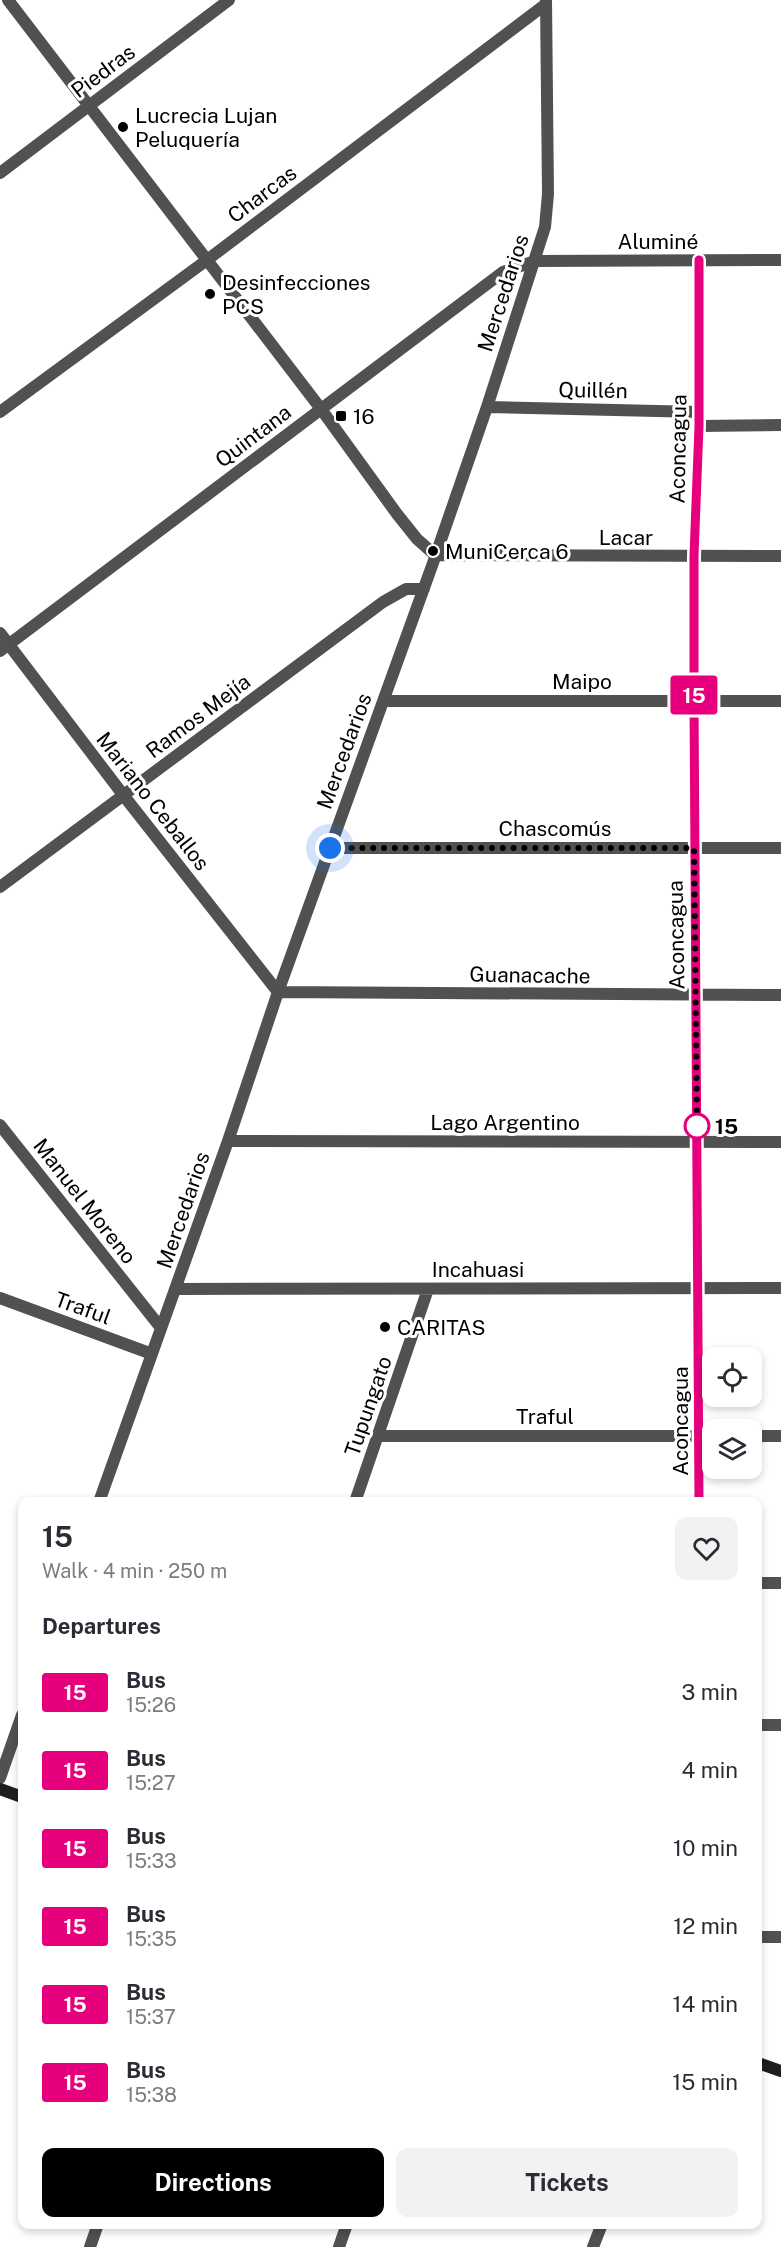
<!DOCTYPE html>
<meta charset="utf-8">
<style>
body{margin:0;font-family:"Public Sans",sans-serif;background:#f2f2f3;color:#2b2b33;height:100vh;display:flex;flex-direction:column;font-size:22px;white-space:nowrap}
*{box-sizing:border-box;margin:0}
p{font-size:20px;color:#7c7c81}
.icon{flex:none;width:33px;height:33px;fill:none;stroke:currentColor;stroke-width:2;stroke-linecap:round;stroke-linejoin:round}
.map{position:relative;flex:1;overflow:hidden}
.sheet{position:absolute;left:18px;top:1497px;width:744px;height:732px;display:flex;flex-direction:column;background:#fff;border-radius:12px;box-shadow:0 3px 9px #0003}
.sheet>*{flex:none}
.badge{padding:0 12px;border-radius:4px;font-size:21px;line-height:39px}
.fabs{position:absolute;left:702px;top:1347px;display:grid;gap:12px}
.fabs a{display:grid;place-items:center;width:60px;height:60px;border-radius:12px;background:#fff;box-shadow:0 3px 9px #0003;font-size:30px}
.you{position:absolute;width:30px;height:30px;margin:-15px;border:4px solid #fff;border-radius:50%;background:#1a73e8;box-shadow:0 0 0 9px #1a73e833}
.map>.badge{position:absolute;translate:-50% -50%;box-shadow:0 0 0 3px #fff}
h2{padding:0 24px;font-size:22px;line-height:54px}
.round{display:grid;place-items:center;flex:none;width:63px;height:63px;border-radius:12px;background:#f2f2f3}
.headline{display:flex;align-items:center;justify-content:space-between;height:102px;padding:0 24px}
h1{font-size:28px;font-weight:700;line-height:45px}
.button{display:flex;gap:12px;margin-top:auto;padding:12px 24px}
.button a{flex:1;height:69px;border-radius:12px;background:#000;color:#fff;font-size:24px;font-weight:700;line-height:69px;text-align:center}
.button a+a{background:#f2f2f3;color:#2b2b33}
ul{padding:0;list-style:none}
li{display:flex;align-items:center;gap:18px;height:78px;padding:0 24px}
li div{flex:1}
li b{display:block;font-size:22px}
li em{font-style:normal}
li .badge{min-width:66px;font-weight:700;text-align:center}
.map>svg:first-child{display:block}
</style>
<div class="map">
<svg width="781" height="2247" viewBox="0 0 781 2247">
<rect width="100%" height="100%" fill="#fff"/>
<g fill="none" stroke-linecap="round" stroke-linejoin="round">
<!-- street -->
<path stroke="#515151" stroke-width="12" d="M8,0L321,409L397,514L417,539L435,555L781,556
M0,173L229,0
M699,260V426L694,557V701L699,1502
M487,407L699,412
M0,412L207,260L546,4
M699,426L781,425
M0,633L124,796L278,992L781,995
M0,651L503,272L535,261L781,260
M384,701H781
M330,848H781
M0,887L383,602L406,589H424
M0,1125L161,1328
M228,1141L781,1142
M176,1289L781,1288
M0,1298L152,1354
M378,1436H712
M752,1436H781
M99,1502L228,1141L278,992L433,563L487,407L545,227L548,194L546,0
M355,1502L428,1289
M758,1583H781
M758,1725H781
M0,1778L22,1715
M758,1937H781
M90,2247L98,2224
M339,2247L347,2224
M593,2247L602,2224"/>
<!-- secondary -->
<path stroke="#1e1e1e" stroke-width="12" d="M0,1789L22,1797
M758,2063L781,2071"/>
</g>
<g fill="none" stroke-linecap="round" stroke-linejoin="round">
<defs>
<path id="line" d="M699,260V426L694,556V701L699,1502"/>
</defs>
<!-- line casing -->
<use href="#line" stroke="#fff" stroke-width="14"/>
<!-- line -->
<use href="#line" stroke="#e6007e" stroke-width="9"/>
<!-- walk -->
<path stroke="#000" stroke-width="6" stroke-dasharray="0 10.8" d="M330,848H694L697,1126"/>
</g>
<!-- markers -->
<g fill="#000" stroke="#fff" stroke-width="2">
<circle cx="123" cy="127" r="6"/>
<circle cx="210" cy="294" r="6"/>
<rect x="335" y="410" width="12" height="12" rx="3"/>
<circle cx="433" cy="551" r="6"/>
<circle cx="385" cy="1327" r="6"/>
</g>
<circle fill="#fff" stroke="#e6007e" stroke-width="3" cx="697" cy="1126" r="12"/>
<g text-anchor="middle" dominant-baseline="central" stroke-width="6" stroke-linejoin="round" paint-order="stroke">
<!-- street labels -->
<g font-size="21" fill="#000" stroke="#fff">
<text transform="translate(103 71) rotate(-37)">Piedras</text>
<text transform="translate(262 194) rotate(-37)">Charcas</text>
<text x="658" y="241">Aluminé</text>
<text transform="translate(503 293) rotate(-72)">Mercedarios</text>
<text transform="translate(593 390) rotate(1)">Quillén</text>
<text transform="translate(253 436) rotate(-37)">Quintana</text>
<text transform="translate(678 449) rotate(-89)">Aconcagua</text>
<text x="626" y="537">Lacar</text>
<text x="582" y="681">Maipo</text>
<text transform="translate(198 716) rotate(-37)">Ramos Mejía</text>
<text transform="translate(344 751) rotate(-70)">Mercedarios</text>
<text transform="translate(153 801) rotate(52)">Mariano Ceballos</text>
<text x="555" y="828">Chascomús</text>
<text transform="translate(676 935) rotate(-91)">Aconcagua</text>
<text transform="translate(530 975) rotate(1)">Guanacache</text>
<text x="505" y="1122">Lago Argentino</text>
<text transform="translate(85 1201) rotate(52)">Manuel Moreno</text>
<text transform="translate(183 1210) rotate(-71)">Mercedarios</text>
<text x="478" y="1269">Incahuasi</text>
<text transform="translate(83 1308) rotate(20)">Traful</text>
<text transform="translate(368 1406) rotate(-71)">Tupungato</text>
<text x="545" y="1416">Traful</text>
<text transform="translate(680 1421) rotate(-90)">Aconcagua</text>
</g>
<!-- poi labels -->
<g font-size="21" fill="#000" stroke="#fff" text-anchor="start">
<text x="135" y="115">Lucrecia Lujan<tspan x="135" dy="24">Peluquería</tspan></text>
<text x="222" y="282">Desinfecciones<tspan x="222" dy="24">PCS</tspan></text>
<text x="353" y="416">16</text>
<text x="445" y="551">MuniCerca 6</text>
<text x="397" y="1327">CARITAS</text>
</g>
<!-- stop labels -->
<g font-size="21" font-weight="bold" fill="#000" stroke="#fff" text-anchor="start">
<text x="715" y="1126">15</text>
</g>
</g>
</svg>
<div class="fabs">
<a><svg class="icon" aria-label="locate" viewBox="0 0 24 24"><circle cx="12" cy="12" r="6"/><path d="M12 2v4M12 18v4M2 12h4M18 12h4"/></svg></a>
<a><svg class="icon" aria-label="layers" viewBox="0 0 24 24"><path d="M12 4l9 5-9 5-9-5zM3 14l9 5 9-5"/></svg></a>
</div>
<div class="you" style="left:330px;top:848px"></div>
<b class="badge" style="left:694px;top:695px;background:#e6007e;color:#fff">15</b>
<section class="sheet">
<div class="headline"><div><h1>15</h1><p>Walk · 4 min · 250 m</p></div><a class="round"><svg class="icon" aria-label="heart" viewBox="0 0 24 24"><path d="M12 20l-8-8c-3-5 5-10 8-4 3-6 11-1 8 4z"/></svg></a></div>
<h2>Departures</h2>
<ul>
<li><span class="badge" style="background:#e6007e;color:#fff">15</span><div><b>Bus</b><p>15:26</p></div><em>3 min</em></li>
<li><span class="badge" style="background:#e6007e;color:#fff">15</span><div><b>Bus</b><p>15:27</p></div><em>4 min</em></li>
<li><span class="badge" style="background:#e6007e;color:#fff">15</span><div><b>Bus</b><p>15:33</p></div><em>10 min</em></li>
<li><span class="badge" style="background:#e6007e;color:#fff">15</span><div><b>Bus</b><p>15:35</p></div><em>12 min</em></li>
<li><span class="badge" style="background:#e6007e;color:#fff">15</span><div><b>Bus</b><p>15:37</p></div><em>14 min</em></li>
<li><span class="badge" style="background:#e6007e;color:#fff">15</span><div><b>Bus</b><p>15:38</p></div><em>15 min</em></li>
</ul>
<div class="button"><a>Directions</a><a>Tickets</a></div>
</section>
</div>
